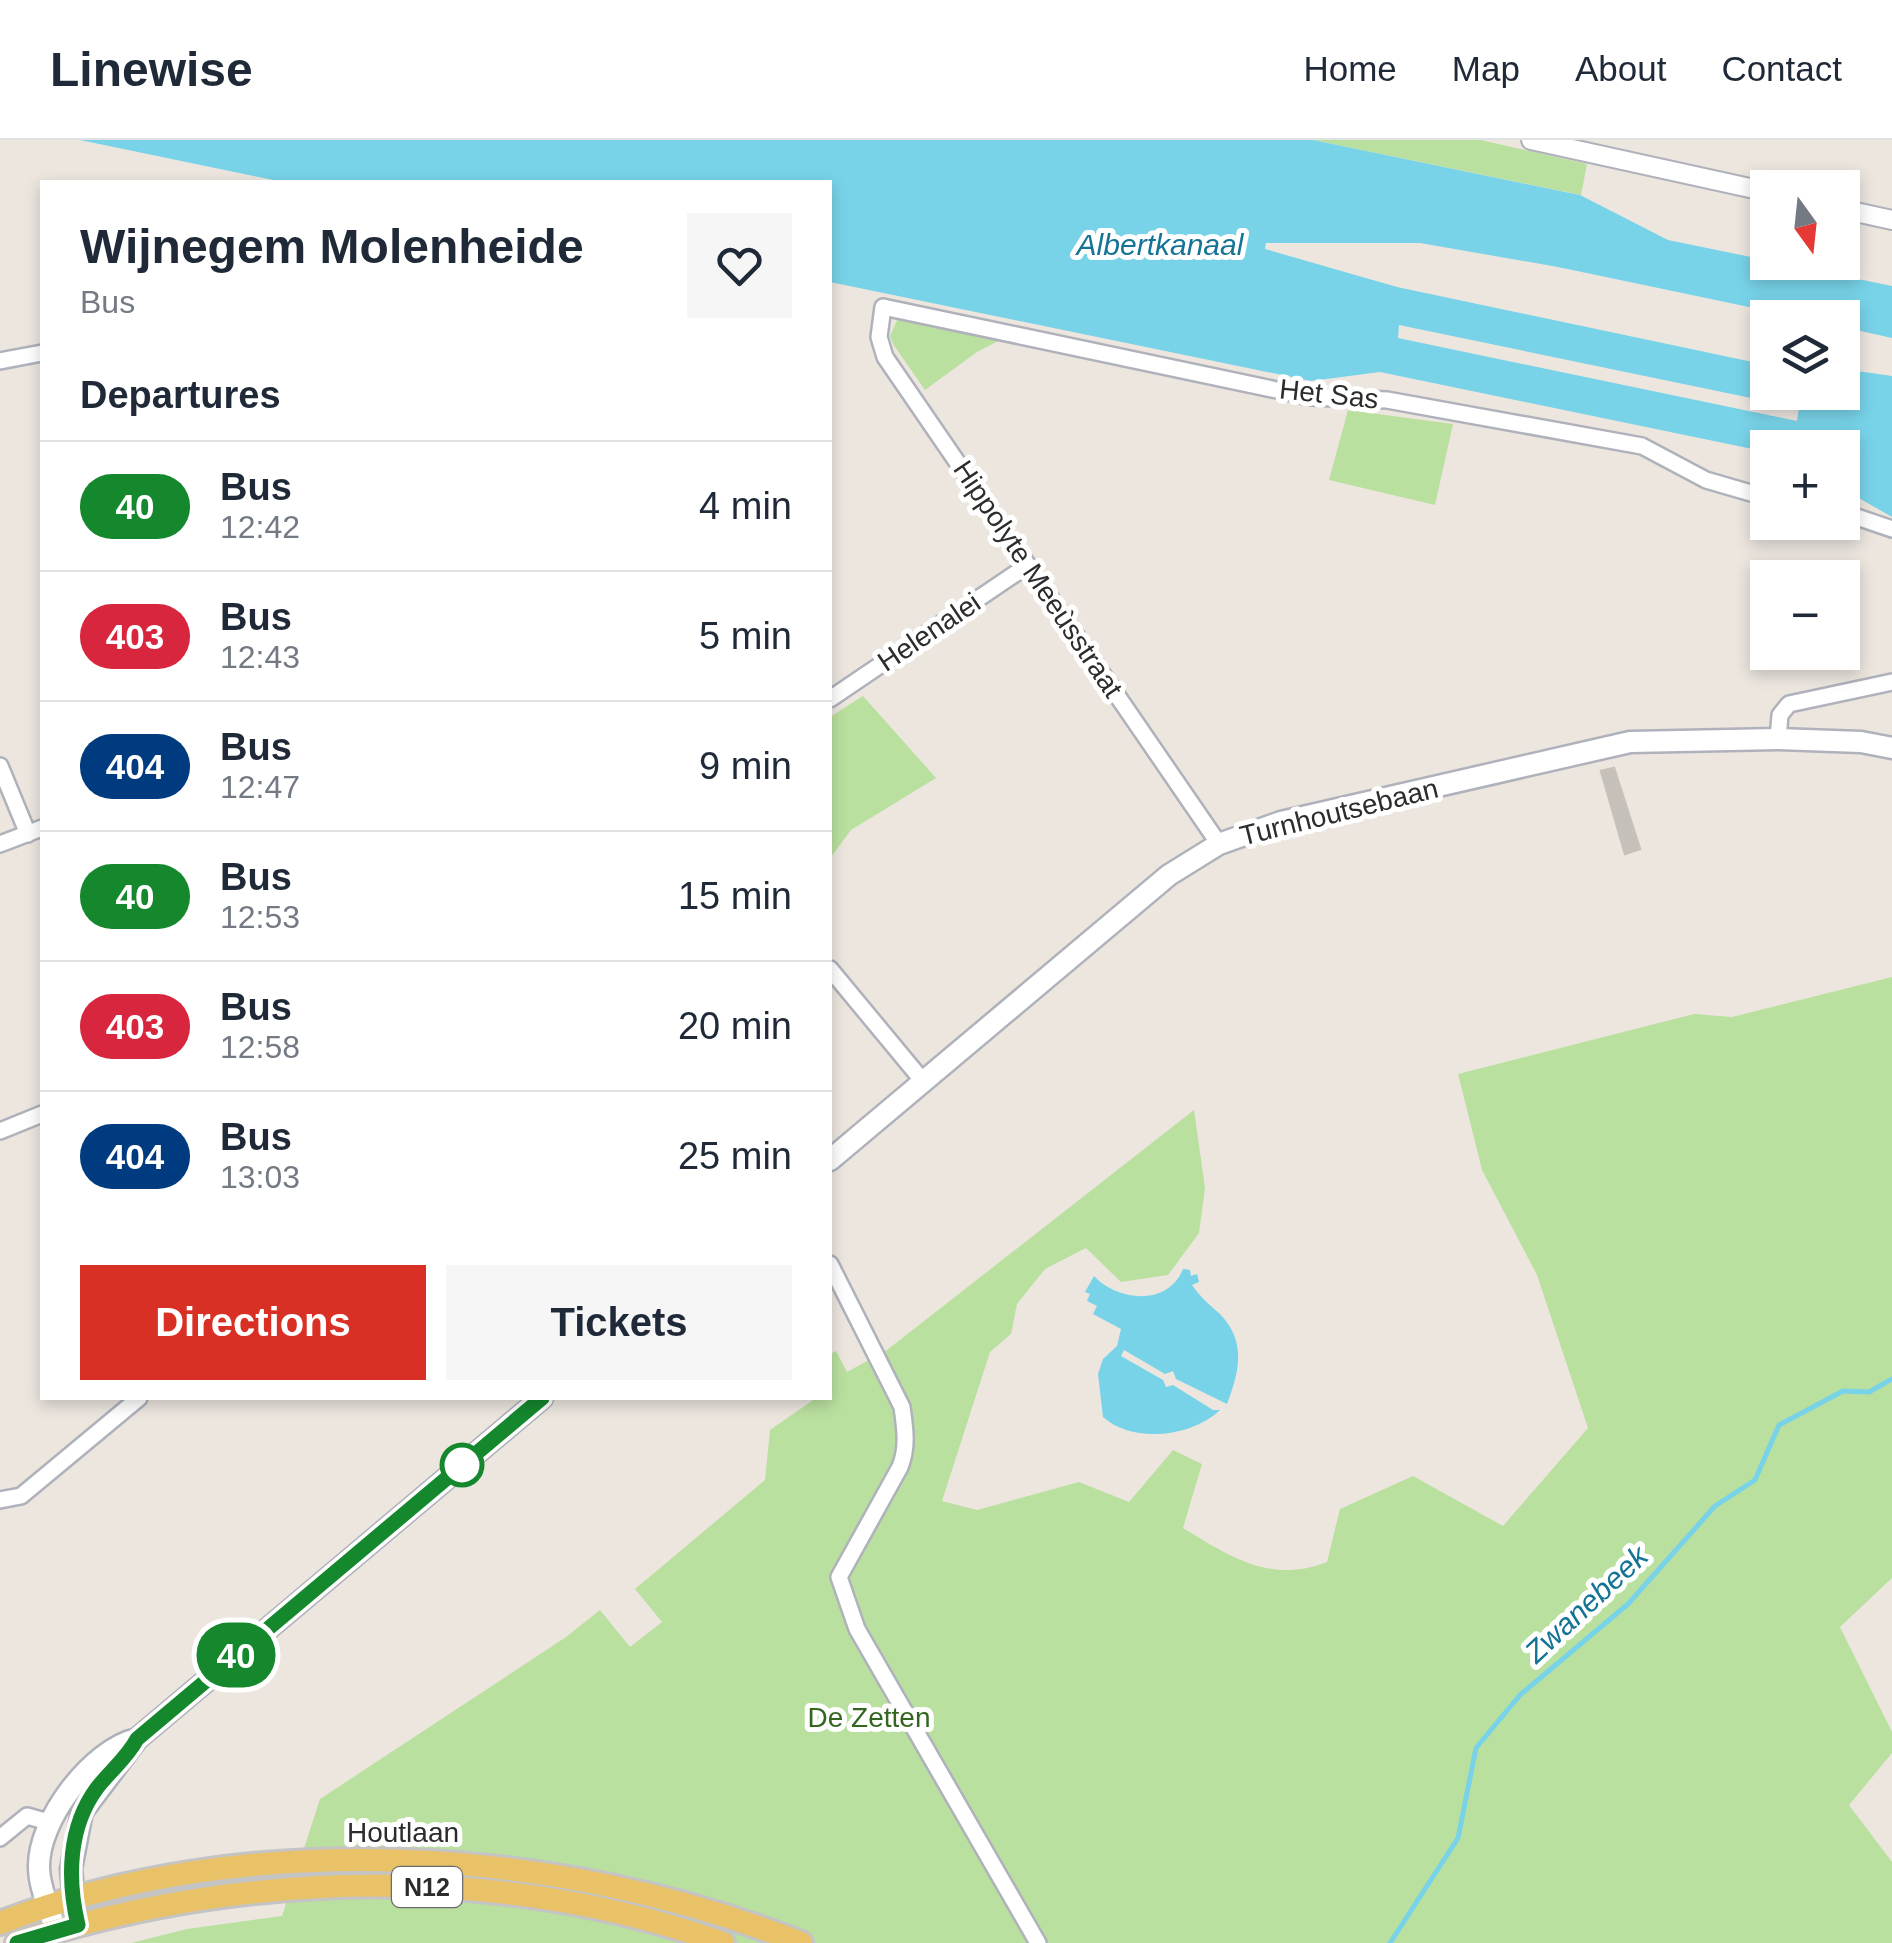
<!DOCTYPE html>
<meta charset="utf-8">
<style>
body{margin:0;font-family:Helvetica,sans-serif;background:#f6f6f7;color:#1f2937;height:100vh;display:flex;flex-direction:column;font-size:38px;white-space:nowrap}
*{box-sizing:border-box;margin:0}
p{font-size:32px;color:#747a83}
.icon{flex:none;width:55px;height:55px;fill:none;stroke:currentColor;stroke-width:2;stroke-linecap:round;stroke-linejoin:round}
.map{position:relative;flex:1;overflow:hidden}
.side{position:absolute;left:40px;top:40px;width:792px;height:1220px;display:flex;flex-direction:column;background:#fff;border-radius:0px;box-shadow:0 5px 15px #0003}
.side>*{flex:none}
.badge{padding:0 20px;border-radius:32px;font-size:35px;line-height:65px}
.needle{width:65px;rotate:165deg}
.fabs{position:absolute;left:1750px;top:30px;display:grid;gap:20px}
.fabs a{display:grid;place-items:center;width:110px;height:110px;border-radius:0px;background:#fff;box-shadow:0 5px 15px #0003;font-size:50px}
.map>.badge{position:absolute;translate:-50% -50%;box-shadow:0 0 0 5px #fff}
h2{padding:0 40px;font-size:38px;line-height:90px}
.round{display:grid;place-items:center;flex:none;width:105px;height:105px;border-radius:0px;background:#f6f6f7}
.overview{display:flex;align-items:center;justify-content:space-between;height:170px;padding:0 40px}
h1{font-size:48px;font-weight:800;line-height:75px}
.action{display:flex;gap:20px;margin-top:auto;padding:20px 40px}
.action a{flex:1;height:115px;border-radius:0px;background:#d93025;color:#fff;font-size:40px;font-weight:800;line-height:115px;text-align:center}
.action a+a{background:#f6f6f7;color:#1f2937}
ul{padding:0;list-style:none}
li{display:flex;align-items:center;gap:30px;height:130px;padding:0 40px;border-top:2px solid #e0e1e3}
li div{flex:1}
li b{display:block;font-size:38px}
li em{font-style:normal}
li .badge{min-width:110px;font-weight:700;text-align:center}
header{display:flex;align-items:center;gap:60px;box-sizing:border-box;height:140px;padding:0 50px;background:#fff;border-bottom:2px solid #e0e1e3}
header strong{font-size:48px}
nav{display:flex;gap:55px;margin-inline-start:auto;font-size:35px}
.map>svg:first-child{display:block}
</style>
<header>
<strong>Linewise</strong>
<nav><a>Home</a><a>Map</a><a>About</a><a>Contact</a></nav>
</header>
<div class="map">
<svg width="1892" height="1803" viewBox="0 0 1892 1803">
<rect width="100%" height="100%" fill="#ece6df"/>
<!-- green -->
<path fill="#bae09f" d="M1313,0H1481L1587,24L1581,55Z
M897,180L1004,198L977,212L925,250L893,204L890,196Z
M1348,270L1453,284L1435,365L1329,340Z
M863,556L936,638L851,690L830,718V577Z
M1892,837V1438L1840,1487L1892,1592V1613L1849,1665L1892,1722V1803H131L187,1789L282,1776L320,1659L566,1497L600,1470L630,1507L662,1482L635,1449L765,1340L770,1290L816,1258H830V1214L836,1211L847,1232L887,1210L1194,970L1205,1048L1199,1093L1168,1135L1121,1142L1086,1108L1045,1129L1017,1164L1011,1194L990,1212L942,1361L977,1370L1079,1342L1129,1362L1173,1310L1202,1324L1183,1388C1231,1417 1270,1444 1327,1422L1340,1369L1413,1336L1503,1386L1588,1288L1537,1135L1482,1030L1458,934L1694,874L1732,877Z"/>
<!-- water -->
<path fill="#78d3e8" fill-rule="evenodd" d="M80,0H1313L1580,55L1668,100L1892,146V198L1843,187L1842,178L1797,177L1558,127L1420,103H1266L1265,109L1397,147L1767,225L1768,252H1842L1843,229L1892,236V377L1843,349L1842,308H1768L1767,312L1380,232L1311,241L830,142V42H283ZM1399,185L1799,268L1797,281L1398,198Z
M1183,1129L1190,1130L1191,1136L1197,1134L1199,1142L1192,1145C1200,1157 1210,1165 1220,1174C1247,1202 1239,1232 1227,1264L1176,1239L1173,1231L1165,1234L1124,1210L1121,1216L1163,1240L1166,1247L1173,1245L1213,1270H1220C1192,1297 1133,1304 1103,1277L1098,1234L1103,1219L1117,1206L1121,1189L1093,1174L1097,1166L1087,1161L1090,1154L1085,1152L1094,1136C1117,1161 1168,1167 1183,1129Z"/>
<g fill="none" stroke-linecap="round" stroke-linejoin="round">
<!-- stream -->
<path stroke="#78d3e8" stroke-width="5" d="M1390,1803L1458,1698L1476,1608L1520,1555L1628,1464L1715,1366L1755,1340L1779,1285L1843,1251L1869,1252L1892,1239"/>
</g>
<!-- building -->
<path fill="#c5c1ba" stroke="#c8c1b8" stroke-width="2.5" d="M1614,628L1640,709L1625,714L1601,631Z"/>
<g fill="none" stroke-linecap="round" stroke-linejoin="round">
<defs>
<path id="minor" d="M0,221L42,213
M1842,372L1892,389
M830,559L1028,425
M1778,599L1780,575L1789,564L1892,542
M0,626L28,694
M0,704L42,688
M1219,704L885,217L879,197L883,167L1310,257L1387,260L1642,306L1706,340L1768,358
M830,829L922,940
M0,991L42,974
M830,1124L902,1267C905,1288 908,1307 900,1327L839,1437L857,1489L1038,1803
M0,1360L21,1356L139,1258
M0,1698L27,1676L52,1683"/>
<path id="tertiary" d="M1531,0L1768,52
M1842,69L1892,80"/>
<path id="secondary" d="M830,1020L1169,735L1219,704L1281,682L1630,602L1778,599L1861,602L1892,608
M75,1773L71,1729L82,1672L137,1599L542,1258
M52,1779C47,1763 39,1745 39,1727C38,1680 92,1609 137,1599"/>
<path id="primary" d="M0,1783C248,1687 557,1706 801,1803
M17,1803C242,1730 498,1723 723,1803"/>
</defs>
<!-- minor casing -->
<use href="#minor" stroke="#afb2bb" stroke-width="20"/>
<!-- tertiary casing -->
<use href="#tertiary" stroke="#afb2bb" stroke-width="22"/>
<!-- secondary casing -->
<use href="#secondary" stroke="#afb2bb" stroke-width="25"/>
<!-- primary casing -->
<use href="#primary" stroke="#c4c4c4" stroke-width="28"/>
<!-- minor -->
<use href="#minor" stroke="#fff" stroke-width="15"/>
<!-- tertiary -->
<use href="#tertiary" stroke="#fff" stroke-width="18"/>
<!-- secondary -->
<use href="#secondary" stroke="#fff" stroke-width="20"/>
<!-- primary -->
<use href="#primary" stroke="#e9c167" stroke-width="22"/>
</g>
<g fill="none" stroke-linecap="round" stroke-linejoin="round">
<defs>
<path id="line" d="M17,1803L78,1785C67,1739 68,1687 97,1648C110,1631 127,1618 137,1599L542,1258"/>
</defs>
<!-- line casing -->
<use href="#line" stroke="#fff" stroke-width="22"/>
<!-- line -->
<use href="#line" stroke="#15882e" stroke-width="15"/>
</g>
<!-- markers -->
<circle fill="#fff" stroke="#15882e" stroke-width="5" cx="462" cy="1325" r="20"/>
<g text-anchor="middle" dominant-baseline="central" stroke-width="10" stroke-linejoin="round" paint-order="stroke">
<!-- shield labels -->
<rect fill="#fff" stroke="#6b6b6b" stroke-width="2.5" x="392" y="1727" width="70" height="40" rx="8"/>
<g font-size="25" font-weight="bold" fill="#2c2c2c">
<text x="427" y="1747">N12</text>
</g>
<!-- street labels -->
<g font-size="28" fill="#2c2c2c" stroke="#fff">
<text transform="translate(1329 254) rotate(6)">Het Sas</text>
<text transform="translate(1038 439) rotate(56)">Hippolyte Meeùsstraat</text>
<text transform="translate(929 492) rotate(-34)">Helenalei</text>
<text transform="translate(1339 672) rotate(-14)">Turnhoutsebaan</text>
<text x="403" y="1692">Houtlaan</text>
</g>
<!-- park labels -->
<g font-size="28" fill="#33661f" stroke="#fff">
<text x="869" y="1577">De Zetten</text>
</g>
<!-- water labels -->
<g font-size="30" font-style="italic" fill="#157396" stroke="#fff">
<text x="1160" y="104">Albertkanaal</text>
<text transform="translate(1586 1464) rotate(-43)">Zwanebeek</text>
</g>
</g>
</svg>
<div class="fabs">
<a><svg class="needle" viewBox="-14 -14 28 28"><path d="M0-13l5 13h-10z" fill="#e53935"/><path d="M0 13l5-13h-10z" fill="#747a83"/></svg></a>
<a><svg class="icon" aria-label="layers" viewBox="0 0 24 24"><path d="M12 4l9 5-9 5-9-5zM3 14l9 5 9-5"/></svg></a>
<a>+</a>
<a>−</a>
</div>
<b class="badge" style="left:236px;top:1515px;background:#15882e;color:#fff">40</b>
<section class="side">
<div class="overview"><div><h1>Wijnegem Molenheide</h1><p>Bus</p></div><a class="round"><svg class="icon" aria-label="heart" viewBox="0 0 24 24"><path d="M12 20l-8-8c-3-5 5-10 8-4 3-6 11-1 8 4z"/></svg></a></div>
<h2>Departures</h2>
<ul>
<li><span class="badge" style="background:#15882e;color:#fff">40</span><div><b>Bus</b><p>12:42</p></div><em>4 min</em></li>
<li><span class="badge" style="background:#d7263d;color:#fff">403</span><div><b>Bus</b><p>12:43</p></div><em>5 min</em></li>
<li><span class="badge" style="background:#003b80;color:#fff">404</span><div><b>Bus</b><p>12:47</p></div><em>9 min</em></li>
<li><span class="badge" style="background:#15882e;color:#fff">40</span><div><b>Bus</b><p>12:53</p></div><em>15 min</em></li>
<li><span class="badge" style="background:#d7263d;color:#fff">403</span><div><b>Bus</b><p>12:58</p></div><em>20 min</em></li>
<li><span class="badge" style="background:#003b80;color:#fff">404</span><div><b>Bus</b><p>13:03</p></div><em>25 min</em></li>
</ul>
<div class="action"><a>Directions</a><a>Tickets</a></div>
</section>
</div>
